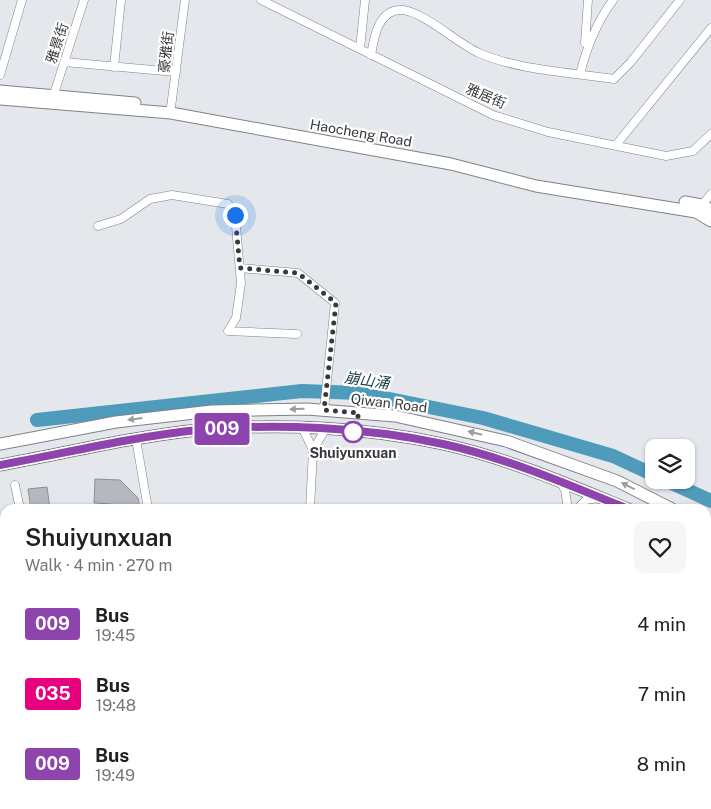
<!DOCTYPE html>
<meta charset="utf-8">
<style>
body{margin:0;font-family:"Public Sans","Noto Sans SC",sans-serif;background:#f6f6f6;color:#202124;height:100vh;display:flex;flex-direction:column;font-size:19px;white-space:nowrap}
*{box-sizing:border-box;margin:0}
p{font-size:16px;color:#757577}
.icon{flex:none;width:28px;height:28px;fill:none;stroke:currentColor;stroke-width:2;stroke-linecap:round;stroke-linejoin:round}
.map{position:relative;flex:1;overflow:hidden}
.sheet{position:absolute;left:0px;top:504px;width:711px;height:306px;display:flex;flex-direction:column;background:#fff;border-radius:15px 15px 0 0;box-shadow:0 1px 4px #0004}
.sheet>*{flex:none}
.badge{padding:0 10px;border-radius:4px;font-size:18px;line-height:32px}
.fabs{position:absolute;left:645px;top:439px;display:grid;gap:10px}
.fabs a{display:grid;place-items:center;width:50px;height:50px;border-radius:10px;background:#fff;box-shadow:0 1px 4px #0004;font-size:25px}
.you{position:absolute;width:25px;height:25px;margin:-12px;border:4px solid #fff;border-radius:50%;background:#1a73e8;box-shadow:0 0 0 8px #1a73e833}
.map>.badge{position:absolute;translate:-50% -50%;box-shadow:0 0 0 2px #fff}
.round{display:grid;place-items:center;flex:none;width:52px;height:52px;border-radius:10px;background:#f6f6f6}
.headline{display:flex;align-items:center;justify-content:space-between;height:85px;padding:0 25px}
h1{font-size:24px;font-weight:600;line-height:38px}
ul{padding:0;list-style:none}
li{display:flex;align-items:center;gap:15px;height:70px;padding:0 25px}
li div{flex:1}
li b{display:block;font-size:19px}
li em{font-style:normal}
li .badge{min-width:55px;font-weight:700;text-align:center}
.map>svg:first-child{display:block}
</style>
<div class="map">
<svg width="711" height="809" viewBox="0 0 711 809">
<rect width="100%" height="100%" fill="#e4e8ec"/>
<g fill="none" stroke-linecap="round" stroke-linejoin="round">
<!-- river -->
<path stroke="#4e9bbc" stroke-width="14" d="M37,420L302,391L360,393L483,418L613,456L654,475
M665,480L711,501"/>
</g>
<!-- building -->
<path fill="#b5b9bd" stroke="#8c9094" d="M95,479L120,480L138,498L140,509H116L111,504L94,503Z
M47,487L50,509H31L28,489Z"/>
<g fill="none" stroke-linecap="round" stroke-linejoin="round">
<defs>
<path id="street" d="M261,0L493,115L548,132L666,156L693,151L711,134
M585,43L588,0
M360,49L365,0
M371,55C374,38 378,8 403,10C425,13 457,43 479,53C521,71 570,72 614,79L630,63L680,0
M64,62L176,72
M114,67L121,0
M580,74C587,46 596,23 613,0
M0,75L22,0
M54,94L84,0
M171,107L185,0
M616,145L711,28
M702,205L711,194
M98,226L121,219L150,199L172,195L228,204L235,215L241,283L236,318L228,331L297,334
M240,268L298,273L335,303L324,410
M303,429L313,450L310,509
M136,439L148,509
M313,450L325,430
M560,481L565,490L568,509
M15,485L20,509
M577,509L586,500L599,498
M0,539H5
M706,610H711
M706,663H711
M116,805L120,809
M572,805L575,809
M546,809V805"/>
<path id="secondary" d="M0,91L135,103
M0,99L171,113L451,164L536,186L696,212L711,221
M685,202L702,205L711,210
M0,444L116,422L212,411L307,409L395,416L506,441L617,481L672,509
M0,465C66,453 131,437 198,430C275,423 366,427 443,444C507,458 567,484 628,509
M706,527L711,529
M706,547L711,549"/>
</defs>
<!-- street casing -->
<use href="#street" stroke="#7e8285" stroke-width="9"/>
<!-- secondary casing -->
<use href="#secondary" stroke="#7e8285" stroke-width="13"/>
<!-- street -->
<use href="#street" stroke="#fff" stroke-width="8"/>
<!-- secondary -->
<use href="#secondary" stroke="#fff" stroke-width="11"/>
</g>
<!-- one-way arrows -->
<defs><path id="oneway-solid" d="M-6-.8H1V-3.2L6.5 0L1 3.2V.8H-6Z" transform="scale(1.25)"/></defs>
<g fill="#9b9c9c">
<use href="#oneway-solid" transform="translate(297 409) rotate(179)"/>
<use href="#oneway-solid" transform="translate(135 419) rotate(173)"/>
<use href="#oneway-solid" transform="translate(475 433) rotate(-166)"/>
<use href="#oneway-solid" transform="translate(628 486) rotate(-153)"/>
</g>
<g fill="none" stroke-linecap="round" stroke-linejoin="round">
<defs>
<path id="line" d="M0,465C66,453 131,437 198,430C275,423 366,427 443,444C507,458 567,484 628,509"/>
</defs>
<!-- line casing -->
<use href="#line" stroke="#fff" stroke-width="11"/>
<!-- line -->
<use href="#line" stroke="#8e44ad" stroke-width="8"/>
<!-- walk -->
<path stroke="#37393a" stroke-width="5" stroke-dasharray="0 9" d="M235,215L240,268L298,273L336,303L324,410L359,413L353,432"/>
</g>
<!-- markers -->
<circle fill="#fff" stroke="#8e44ad" stroke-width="2.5" cx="353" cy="432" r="10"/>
<g text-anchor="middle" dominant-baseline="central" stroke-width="4.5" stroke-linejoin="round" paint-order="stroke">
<!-- street labels -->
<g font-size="14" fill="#37393a" stroke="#fff">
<text transform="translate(57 43) rotate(-72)">雅景街</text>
<text transform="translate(166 52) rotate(-83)">豪雅街</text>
<text transform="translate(486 96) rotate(23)">雅居街</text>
<text transform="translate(361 133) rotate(10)">Haocheng Road</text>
<text transform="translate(389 403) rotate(7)">Qiwan Road</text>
</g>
<!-- stop labels -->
<g font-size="14" font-weight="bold" fill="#37393a" stroke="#fff">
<text x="353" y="453">Shuiyunxuan</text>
</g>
<!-- water labels -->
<g font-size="15" font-style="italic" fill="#173a49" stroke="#fff">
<text transform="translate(367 380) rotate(8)">崩山涌</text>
</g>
</g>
</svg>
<div class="fabs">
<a><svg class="icon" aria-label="layers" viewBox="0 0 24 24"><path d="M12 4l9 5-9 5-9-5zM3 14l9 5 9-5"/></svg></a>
</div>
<div class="you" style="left:235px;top:215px"></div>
<b class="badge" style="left:222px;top:429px;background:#8e44ad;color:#fff">009</b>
<section class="sheet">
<div class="headline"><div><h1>Shuiyunxuan</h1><p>Walk · 4 min · 270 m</p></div><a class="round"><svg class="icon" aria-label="heart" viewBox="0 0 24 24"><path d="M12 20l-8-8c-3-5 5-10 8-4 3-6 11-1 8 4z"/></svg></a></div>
<ul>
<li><span class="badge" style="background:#8e44ad;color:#fff">009</span><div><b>Bus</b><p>19:45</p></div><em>4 min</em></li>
<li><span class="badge" style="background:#e6007e;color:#fff">035</span><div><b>Bus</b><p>19:48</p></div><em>7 min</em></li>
<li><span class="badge" style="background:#8e44ad;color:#fff">009</span><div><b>Bus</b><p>19:49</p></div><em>8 min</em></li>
</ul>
</section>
</div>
